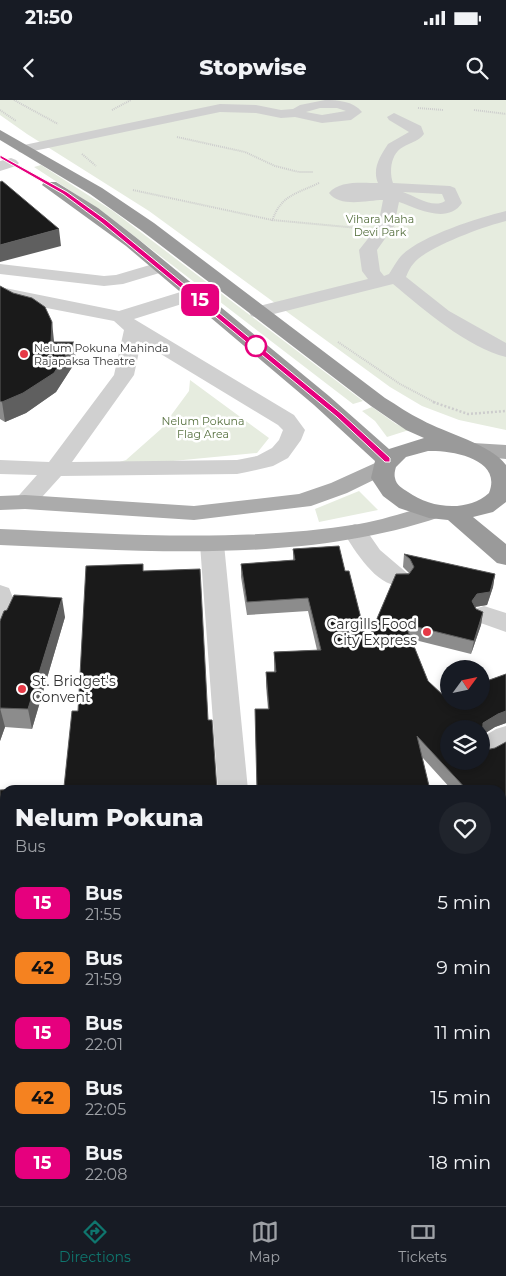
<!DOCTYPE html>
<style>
body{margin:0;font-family:Montserrat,sans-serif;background:#20242c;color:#f1f3f6;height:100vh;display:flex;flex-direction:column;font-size:19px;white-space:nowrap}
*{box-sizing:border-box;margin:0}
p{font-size:16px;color:#9ea1a6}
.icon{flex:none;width:28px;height:28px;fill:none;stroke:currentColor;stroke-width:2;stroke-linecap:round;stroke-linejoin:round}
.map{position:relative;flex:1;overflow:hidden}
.sheet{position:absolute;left:0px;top:685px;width:506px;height:421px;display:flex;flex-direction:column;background:#171b24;border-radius:15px 15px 0 0;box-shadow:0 2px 8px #0003}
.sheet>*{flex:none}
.badge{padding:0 10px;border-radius:8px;font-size:18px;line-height:32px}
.needle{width:32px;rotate:57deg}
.tools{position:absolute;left:440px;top:560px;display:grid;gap:10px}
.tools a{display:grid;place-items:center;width:50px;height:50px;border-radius:50%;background:#171b24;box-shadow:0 2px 8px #0003;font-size:25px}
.map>.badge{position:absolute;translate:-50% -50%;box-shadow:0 0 0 2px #fff}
.round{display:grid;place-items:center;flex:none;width:52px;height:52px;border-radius:26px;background:#20242c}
.headline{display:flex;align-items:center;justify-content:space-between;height:85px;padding:0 15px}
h1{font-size:24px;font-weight:800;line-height:38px}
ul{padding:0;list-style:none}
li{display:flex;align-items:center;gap:15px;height:65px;padding:0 15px}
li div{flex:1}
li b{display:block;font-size:19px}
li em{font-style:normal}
li .badge{min-width:55px;font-weight:700;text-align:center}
.status{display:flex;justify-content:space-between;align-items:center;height:35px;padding:0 25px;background:#171b24;direction:ltr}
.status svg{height:14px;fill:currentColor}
header{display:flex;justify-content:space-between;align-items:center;height:65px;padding:0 15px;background:#171b24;font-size:22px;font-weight:800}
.tabs{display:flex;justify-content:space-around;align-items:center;height:70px;border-top:1px solid #363941;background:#171b24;font-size:14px;color:#9ea1a6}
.tabs a{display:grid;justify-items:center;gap:2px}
.tabs .selected{color:#0f766e}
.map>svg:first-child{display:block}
</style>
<div class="status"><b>21:50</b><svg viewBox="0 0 49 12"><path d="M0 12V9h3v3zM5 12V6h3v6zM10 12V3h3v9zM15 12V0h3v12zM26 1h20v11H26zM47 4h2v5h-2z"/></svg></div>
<header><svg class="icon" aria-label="back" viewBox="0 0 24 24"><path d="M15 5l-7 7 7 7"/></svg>Stopwise<svg class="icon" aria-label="search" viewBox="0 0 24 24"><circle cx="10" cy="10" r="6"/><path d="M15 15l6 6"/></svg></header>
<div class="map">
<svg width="506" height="1106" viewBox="0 0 506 1106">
<rect width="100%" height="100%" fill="#fff"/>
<!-- green -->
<path fill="#e6ecdf" d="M0,0H506V330L459,320L422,306L390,287L149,111L27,34L0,15Z
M41,65L113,111L363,301L353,304L103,112L34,67Z
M190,280L269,338L257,353L100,368L126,360L161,329L189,291Z
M372,307L396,324L409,330L387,337L375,321L362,311Z
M359,391L378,410L319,422L315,409Z
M506,733V788L501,783V736Z"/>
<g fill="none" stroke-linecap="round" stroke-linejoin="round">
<!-- path-far1 -->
<path stroke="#cdcdcd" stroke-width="2" stroke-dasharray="1 1" stroke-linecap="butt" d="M14,0L58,24
M418,8L443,10
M0,10L16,21
M112,10L131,0
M474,10L506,14
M177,37L245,52L275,66L299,72H313
M82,54L96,66
M133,90L272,120L358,128
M272,121C281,95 296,94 319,83
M338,242L400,284L436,303"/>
<!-- path -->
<path stroke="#cdcdcd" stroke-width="2.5" stroke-dasharray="2 2" stroke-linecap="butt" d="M433,302L468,314L506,311"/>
<!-- minor -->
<path fill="#d0d0d0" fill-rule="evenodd" d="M325,0C338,0 353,1 362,12L351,20L322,23L295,17L281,18L256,13L220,12L24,53L19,52L17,49L19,46L24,45L220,4L256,5L281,10L293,9L300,5ZM320,8H337L346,11L322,15L306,12Z
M394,13L421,26L424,34C418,42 408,43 400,49C391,56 389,72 393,83L450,86L455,88L462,103C447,125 417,108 399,102L394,126L377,150L380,171L384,176L389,174C393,168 397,160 402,155C423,135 478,118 506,111V121C485,126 427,147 414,163C410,167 408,172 406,177L449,211L506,243V257C468,248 423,209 393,184L258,218L251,216L249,212L251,208L368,179L362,171L359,150L378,126L383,100C368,100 340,108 329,93C339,80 363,83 378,83C372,69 380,56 388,44L409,32L389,20L387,17ZM403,92L442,94L445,101C433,109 415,96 403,92Z
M11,58L16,60L19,63L16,66L0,71V61Z
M160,162L166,163L169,167L166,171L123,184L104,186L0,174V164L104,176L116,175Z
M0,187L119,211L187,190L194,188L201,190L203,194L201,198L134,219L294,315L305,330L301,340L288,358L273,366L247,372L237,374L61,376L33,407L25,409L17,407L13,402L37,375L0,374V360L49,362L114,275L124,230L114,221L0,199ZM141,242L278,325L283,330L279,340L272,348L257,356L237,360L72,362L134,275Z
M355,424L364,427L380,450L407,473L411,479L407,485C379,492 356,452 343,432L346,427Z
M212,436L221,439L224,444L248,690H218L200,444L203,439Z
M0,485L9,488L18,510L9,528L0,531Z
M484,506L506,513V532L475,521L471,515L475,509Z
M506,626V651C496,657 486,665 474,661H481V638L496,629Z"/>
<!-- major -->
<path fill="#ababab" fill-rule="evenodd" d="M473,343L506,345V359L465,355L462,350L465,345Z
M384,359L392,361L395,366L392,371L347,393L311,406L194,420L25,409L0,410V396L25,395L194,406L299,394L331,383Z
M432,405L440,407L444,412L440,417C302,464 144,451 0,445V429C118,434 241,443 359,424C384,420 407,411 432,405Z"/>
<!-- highway -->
<path fill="#9a9a9a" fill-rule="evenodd" d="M0,30L102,88L154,123L385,298C397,305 409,314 422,320C445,333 491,344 506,365V402L493,412L473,417L506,444V465L497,463L448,420L429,418L399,408L383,396L371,378L375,361L314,305L126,146L42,85L44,82H56L98,108L138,139L329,296L389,349L424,338L406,330L371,306L142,131L90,94L0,40ZM428,351C450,350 503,358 489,393C467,413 430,408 408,392C403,389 396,385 395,378C394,375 395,370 396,367L406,357Z"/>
</g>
<!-- wall -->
<path fill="#8c8c8c" d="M0,186L13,193L54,242L76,261L56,292L26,313L5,322L0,319Z
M339,446L345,471H349L367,542L396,474L409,473L403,467L404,454L495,474L493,487L487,505L475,507L476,509L483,512L481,525L471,554L411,539L428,581L445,597L449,596V601H481V583L506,574V623L495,627L482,635L481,649V629H449V661H481V651L495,648L506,642V712L501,714V690H452L422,657L430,690H257L255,609H268L266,586V572H274V552L317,550L308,511L247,515L241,477V464L293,460V449Z
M144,471L208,620L217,690H5V865H0V690L64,687L78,611Z
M65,517L32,629L5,627L0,641V521Z
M506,815V904L501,905V816Z
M5,894V963H0V895Z
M506,977V1051L501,1035V978Z"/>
<!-- shaded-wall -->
<path fill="#5f5f5f" d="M59,129L61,146L0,162V145Z
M52,222L54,241L53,261L51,242Z
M74,242L76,261L56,292L26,313L5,322L2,302Z
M495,474L493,487L487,505L474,507L472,501L477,494Z
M62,498L65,517L32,629L28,609Z
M483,512L481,525L471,554L474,541Z
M0,608L5,627L0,641Z
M506,611V623L495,627L481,636L483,623L498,614Z
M506,700V712L501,714V703Z"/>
<!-- building -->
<path fill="#1a1a1a" stroke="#5f5f5f" d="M2,81L59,129L0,145V82Z
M0,186L13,193L32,198L45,207L52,222L51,242H74L54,273L23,293L2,302L0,301Z
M339,446L345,471H349L367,542L396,474H409L414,467L410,459L404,454L495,474L490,492L477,494L472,501L476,509L483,512L474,541L405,524L428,581L445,597L449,596V601H481V583L506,574V611L498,614L483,623L482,646H481V629H449V661H481V651L495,648L506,642V700L501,703V690H467L417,636L430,690H257L255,609H269L266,572H276L274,552L321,550L308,498L247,502L241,464L295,460L293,449Z
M143,464V471L200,469L208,620H212L217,690H5V846H0V690L64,687L72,611H78L86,466Z
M14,495L62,498L28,609L0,608V609V521L4,511L7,510Z
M506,815V891H501V816Z
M5,894V945L0,946V895Z
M506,977V1023L501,1008V978Z
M136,1101H391L392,1106H254V1105L245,1106H136Z"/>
<!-- line -->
<path fill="#e6007e" stroke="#fff" d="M0,55L67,92L106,120L342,314L390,358V362H385L337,317L102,123L63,94L0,58Z"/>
<!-- markers -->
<circle fill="#fff" stroke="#e6007e" stroke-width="2.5" cx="256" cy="246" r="10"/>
<g fill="#e63946" stroke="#fff" stroke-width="2">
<circle cx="24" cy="254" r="5"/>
<circle cx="427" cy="532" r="5"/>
<circle cx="22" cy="589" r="5"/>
</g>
<g text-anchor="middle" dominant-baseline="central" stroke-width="5" stroke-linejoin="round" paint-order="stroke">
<!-- far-park labels -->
<g font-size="11" fill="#56703f" stroke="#fff">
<text x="380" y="119">Vihara Maha<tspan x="380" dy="13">Devi Park</tspan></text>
<text x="203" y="321">Nelum Pokuna<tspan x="203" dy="13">Flag Area</tspan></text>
</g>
<!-- far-poi labels -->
<g font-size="11" fill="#333" stroke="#fff" text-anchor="start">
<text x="34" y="248">Nelum Pokuna Mahinda<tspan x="34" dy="13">Rajapaksa Theatre</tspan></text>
</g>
<!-- poi labels -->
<g font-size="14" fill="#333" stroke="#fff" text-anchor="end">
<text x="417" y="524">Cargills Food<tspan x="417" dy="16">City Express</tspan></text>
<text x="32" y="581" text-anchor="start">St. Bridget's<tspan x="32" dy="16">Convent</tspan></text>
</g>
</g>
</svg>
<div class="tools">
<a><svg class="needle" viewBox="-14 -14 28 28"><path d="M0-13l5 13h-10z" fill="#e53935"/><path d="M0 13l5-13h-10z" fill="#9ea1a6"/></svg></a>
<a><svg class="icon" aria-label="layers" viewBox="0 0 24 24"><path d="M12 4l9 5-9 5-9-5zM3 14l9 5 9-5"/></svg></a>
</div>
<b class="badge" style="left:200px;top:200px;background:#e6007e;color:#fff">15</b>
<section class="sheet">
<div class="headline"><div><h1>Nelum Pokuna</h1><p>Bus</p></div><a class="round"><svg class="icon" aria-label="heart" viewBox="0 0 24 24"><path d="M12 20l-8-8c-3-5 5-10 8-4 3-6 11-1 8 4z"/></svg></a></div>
<ul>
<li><span class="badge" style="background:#e6007e;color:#fff">15</span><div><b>Bus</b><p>21:55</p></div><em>5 min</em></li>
<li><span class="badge" style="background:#f58220;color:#111">42</span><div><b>Bus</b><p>21:59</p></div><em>9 min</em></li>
<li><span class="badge" style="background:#e6007e;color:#fff">15</span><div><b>Bus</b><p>22:01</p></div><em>11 min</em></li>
<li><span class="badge" style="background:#f58220;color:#111">42</span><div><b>Bus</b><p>22:05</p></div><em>15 min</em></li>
<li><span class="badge" style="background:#e6007e;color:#fff">15</span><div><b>Bus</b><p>22:08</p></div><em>18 min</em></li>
</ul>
</section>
</div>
<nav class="tabs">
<a class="selected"><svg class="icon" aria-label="directions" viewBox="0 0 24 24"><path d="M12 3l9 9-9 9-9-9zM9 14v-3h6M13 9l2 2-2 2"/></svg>Directions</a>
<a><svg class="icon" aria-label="map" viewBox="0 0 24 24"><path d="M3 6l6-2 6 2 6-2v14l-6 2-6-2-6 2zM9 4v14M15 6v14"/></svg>Map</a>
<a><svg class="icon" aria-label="tickets" viewBox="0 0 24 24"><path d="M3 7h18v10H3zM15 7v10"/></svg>Tickets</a>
</nav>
